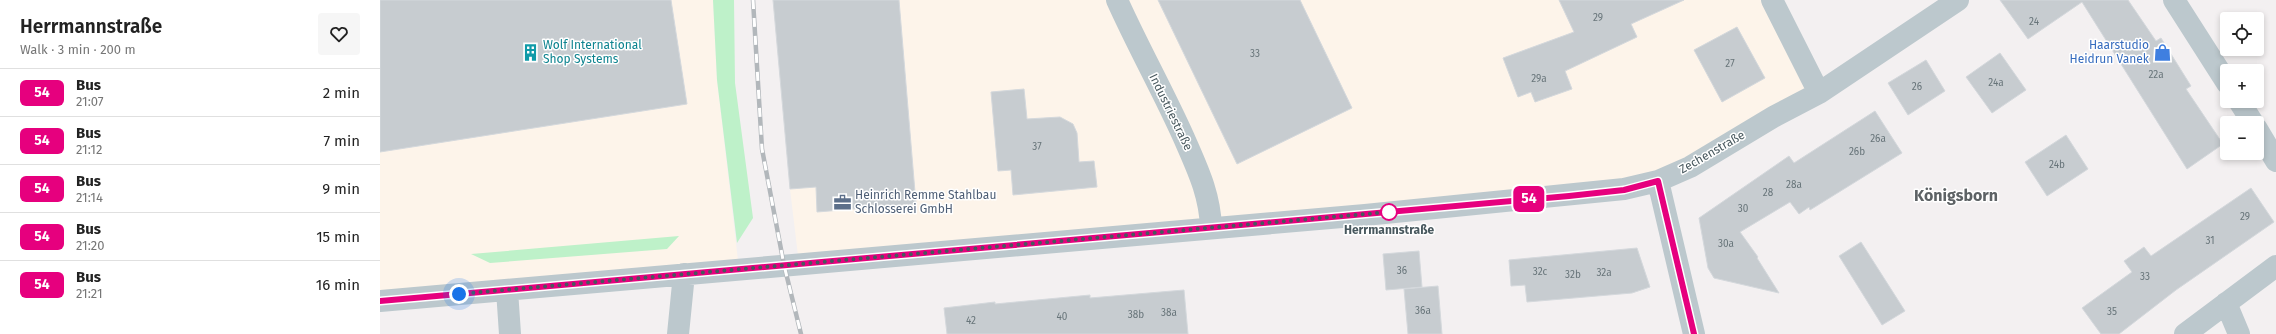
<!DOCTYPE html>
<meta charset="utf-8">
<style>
body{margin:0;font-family:"Fira Sans",sans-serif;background:#f6f6f6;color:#222;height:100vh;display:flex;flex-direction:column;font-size:15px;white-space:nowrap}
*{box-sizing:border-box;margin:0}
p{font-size:13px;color:#767676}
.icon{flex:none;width:22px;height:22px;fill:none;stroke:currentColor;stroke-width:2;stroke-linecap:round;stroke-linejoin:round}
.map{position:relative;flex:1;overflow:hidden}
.details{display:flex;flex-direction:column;background:#fff;width:380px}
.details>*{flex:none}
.badge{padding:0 8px;border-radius:6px;font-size:14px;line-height:26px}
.controls{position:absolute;left:1840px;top:12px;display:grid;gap:8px}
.controls a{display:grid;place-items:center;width:44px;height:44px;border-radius:4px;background:#fff;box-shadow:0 2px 6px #0003;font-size:20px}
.you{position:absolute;width:20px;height:20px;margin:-10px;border:3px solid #fff;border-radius:50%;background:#1a73e8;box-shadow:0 0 0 6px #1a73e833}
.map>.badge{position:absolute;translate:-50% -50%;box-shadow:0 0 0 2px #fff}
.round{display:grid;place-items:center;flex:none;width:42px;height:42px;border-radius:4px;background:#f6f6f6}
.overview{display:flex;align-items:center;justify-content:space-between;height:68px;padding:0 20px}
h1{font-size:19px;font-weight:600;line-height:30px}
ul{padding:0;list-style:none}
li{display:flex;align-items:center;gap:12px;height:48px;padding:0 20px;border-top:1px solid #e0e0e0}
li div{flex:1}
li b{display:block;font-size:15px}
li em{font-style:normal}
li .badge{min-width:44px;font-weight:700;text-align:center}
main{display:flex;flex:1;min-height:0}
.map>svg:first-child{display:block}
</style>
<main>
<section class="details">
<div class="overview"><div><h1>Herrmannstraße</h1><p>Walk · 3 min · 200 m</p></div><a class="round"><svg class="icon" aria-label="heart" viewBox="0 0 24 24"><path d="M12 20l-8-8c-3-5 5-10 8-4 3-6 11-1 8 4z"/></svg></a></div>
<ul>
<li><span class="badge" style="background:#e6007e;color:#fff">54</span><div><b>Bus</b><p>21:07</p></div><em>2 min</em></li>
<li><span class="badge" style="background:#e6007e;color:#fff">54</span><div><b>Bus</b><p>21:12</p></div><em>7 min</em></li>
<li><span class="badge" style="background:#e6007e;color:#fff">54</span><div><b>Bus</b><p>21:14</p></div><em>9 min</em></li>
<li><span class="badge" style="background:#e6007e;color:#fff">54</span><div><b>Bus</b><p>21:20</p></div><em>15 min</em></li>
<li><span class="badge" style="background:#e6007e;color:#fff">54</span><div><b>Bus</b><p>21:21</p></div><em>16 min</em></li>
</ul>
</section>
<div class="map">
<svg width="1896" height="334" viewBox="0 0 1896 334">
<rect width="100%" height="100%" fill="#f3f0f1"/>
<!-- commercial -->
<path fill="#fdf4ea" d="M0,0H333L337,80L359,269L0,301Z
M393,0H1392L1439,93L1278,181L419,264L410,189Z"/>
<!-- green -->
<path fill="#bef1c9" d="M333,0H354L355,83L373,218L357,243L337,80Z
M299,236L287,249L110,263L91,254Z"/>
<!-- building -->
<path fill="#c7ccd0" stroke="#d4d8dc" d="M0,0H291L307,104L0,152Z
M393,0H519L536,204L437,212L436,187L410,189Z
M778,0H920L972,108L857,164Z
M1179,0H1304L1251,24L1257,37L1185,71L1192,89L1155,102L1151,92L1138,97L1123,58L1194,32Z
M1620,0H1748L1776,41L1781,38L1811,86L1806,89L1843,144L1807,169L1702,2L1648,39Z
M1357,27L1385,78L1342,102L1314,50Z
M1620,53L1646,90L1612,113L1586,77Z
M1546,60L1565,91L1528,115L1508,83Z
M644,89L647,119L680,117L693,124L697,133L699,162L714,161L717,187L633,195L631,170L618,171L611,92Z
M1495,111L1522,153L1430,210L1429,207L1419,214L1410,202L1360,232L1378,257L1377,258L1399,293L1334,278L1328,268L1319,218L1409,156L1414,163Z
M1686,135L1708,169L1667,196L1645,162Z
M1871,188L1894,222L1796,290L1739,334H1721L1702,308L1752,272L1744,261L1764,247L1771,256Z
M1481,242L1525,311L1502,325L1459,256Z
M1257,248L1270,287L1252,293L1147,302L1145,285L1131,286L1129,260Z
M1039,251L1042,287L1006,290L1003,254Z
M1058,286L1062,334H1028L1024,289Z
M804,290L808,334H567L564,308L615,302V304L710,295V298Z"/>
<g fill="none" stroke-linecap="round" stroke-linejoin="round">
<!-- minor -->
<path stroke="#bcc8cd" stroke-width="22" d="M737,0C758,47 783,91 804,138C817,168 830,194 831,228
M1392,0L1439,93
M1794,0L1847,83
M1859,101L1873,123
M1877,129L1896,161
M1278,181L1314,334
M127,290L130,334
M0,301L985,215L1244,189L1278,181L1310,167L1395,116L1439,93L1578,0
M1846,303L1859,334
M298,334L304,274
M1805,334L1896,266"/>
<defs>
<path id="rail" d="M373,0L382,149L404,265L421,334"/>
</defs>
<!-- rail casing -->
<use href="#rail" stroke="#b2b7bb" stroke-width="4.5"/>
<!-- rail -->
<use href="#rail" stroke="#fff" stroke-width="3" stroke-dasharray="9" stroke-linecap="butt"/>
</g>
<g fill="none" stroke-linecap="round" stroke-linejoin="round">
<defs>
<path id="line" d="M0,301L1189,196L1244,190L1278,181L1314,334"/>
</defs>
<!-- line casing -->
<use href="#line" stroke="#fff" stroke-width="9"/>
<!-- line -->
<use href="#line" stroke="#e6007e" stroke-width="6"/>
<!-- walk -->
<path stroke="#48585e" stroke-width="4" stroke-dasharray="0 7.2" d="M79,294L1009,212"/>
</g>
<!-- icons -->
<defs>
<symbol id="building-bare" viewBox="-9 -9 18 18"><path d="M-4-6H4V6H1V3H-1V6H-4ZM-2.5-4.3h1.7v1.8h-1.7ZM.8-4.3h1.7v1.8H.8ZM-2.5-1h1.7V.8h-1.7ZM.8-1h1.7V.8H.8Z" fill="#0f9aa8" stroke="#fff" stroke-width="2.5" paint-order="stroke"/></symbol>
<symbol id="shop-bare" viewBox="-9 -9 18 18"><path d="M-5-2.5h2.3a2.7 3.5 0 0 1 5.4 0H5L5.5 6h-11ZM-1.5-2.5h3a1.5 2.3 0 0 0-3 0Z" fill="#3f7fe0" stroke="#fff" stroke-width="2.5" paint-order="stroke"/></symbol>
<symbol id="office-bare" viewBox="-9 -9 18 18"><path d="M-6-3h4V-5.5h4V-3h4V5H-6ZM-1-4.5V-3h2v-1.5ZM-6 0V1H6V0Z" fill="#5c6f8a" stroke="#fff" stroke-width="2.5" paint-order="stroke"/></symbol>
</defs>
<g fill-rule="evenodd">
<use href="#building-bare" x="138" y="40" width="25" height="25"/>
<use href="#shop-bare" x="1770" y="40" width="25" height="25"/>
<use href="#office-bare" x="450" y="190" width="25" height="25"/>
</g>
<!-- markers -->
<circle fill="#fff" stroke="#e6007e" stroke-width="2" cx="1009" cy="212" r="8"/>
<g text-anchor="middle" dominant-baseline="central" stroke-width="3" stroke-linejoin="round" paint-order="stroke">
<!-- number labels -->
<g font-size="10" fill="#68757a">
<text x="1218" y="18">29</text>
<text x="1654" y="22">24</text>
<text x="875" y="54">33</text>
<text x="1350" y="64">27</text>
<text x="1776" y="75">22a</text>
<text x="1159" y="79">29a</text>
<text x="1616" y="83">24a</text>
<text x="1537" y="87">26</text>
<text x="1498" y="139">26a</text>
<text x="657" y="147">37</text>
<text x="1477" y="152">26b</text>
<text x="1677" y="165">24b</text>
<text x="1414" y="185">28a</text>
<text x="1388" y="193">28</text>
<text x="1363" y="209">30</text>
<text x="1865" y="217">29</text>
<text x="1830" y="241">31</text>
<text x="1346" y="244">30a</text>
<text x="1022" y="271">36</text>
<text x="1160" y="272">32c</text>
<text x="1224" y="273">32a</text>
<text x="1193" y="275">32b</text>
<text x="1765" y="277">33</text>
<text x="1043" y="311">36a</text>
<text x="1732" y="312">35</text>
<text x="789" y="313">38a</text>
<text x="756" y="315">38b</text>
<text x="682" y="317">40</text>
<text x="591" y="321">42</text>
</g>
<!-- culture labels -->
<g font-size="12" fill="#0d838f" stroke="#fff" text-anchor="start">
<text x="163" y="45">Wolf International<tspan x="163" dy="14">Shop Systems</tspan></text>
</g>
<!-- shop labels -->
<g font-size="12" fill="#366cbe" stroke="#fff" text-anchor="end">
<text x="1769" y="45">Haarstudio<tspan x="1769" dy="14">Heidrun Vanek</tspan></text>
</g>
<!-- street labels -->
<g font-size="12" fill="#48585e" stroke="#fff">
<text transform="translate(791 112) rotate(64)">Industriestraße</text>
<text transform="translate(1332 152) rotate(-30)">Zechenstraße</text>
</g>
<!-- service labels -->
<g font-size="12" fill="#4e5e75" stroke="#fff" text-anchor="start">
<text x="475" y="195">Heinrich Remme Stahlbau<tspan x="475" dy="14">Schlosserei GmbH</tspan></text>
</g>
<!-- stop labels -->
<g font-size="12" font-weight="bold" fill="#48585e" stroke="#fff">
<text x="1009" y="230">Herrmannstraße</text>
</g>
<!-- district labels -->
<g font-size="16" font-weight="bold" fill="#5d6265" stroke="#fff">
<text x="1576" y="195">Königsborn</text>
</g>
</g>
</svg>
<div class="controls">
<a><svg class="icon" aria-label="locate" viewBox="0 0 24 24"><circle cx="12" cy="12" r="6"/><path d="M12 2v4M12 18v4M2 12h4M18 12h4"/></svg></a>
<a>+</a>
<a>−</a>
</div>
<div class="you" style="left:79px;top:294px"></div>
<b class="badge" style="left:1149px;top:199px;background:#e6007e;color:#fff">54</b>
</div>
</main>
